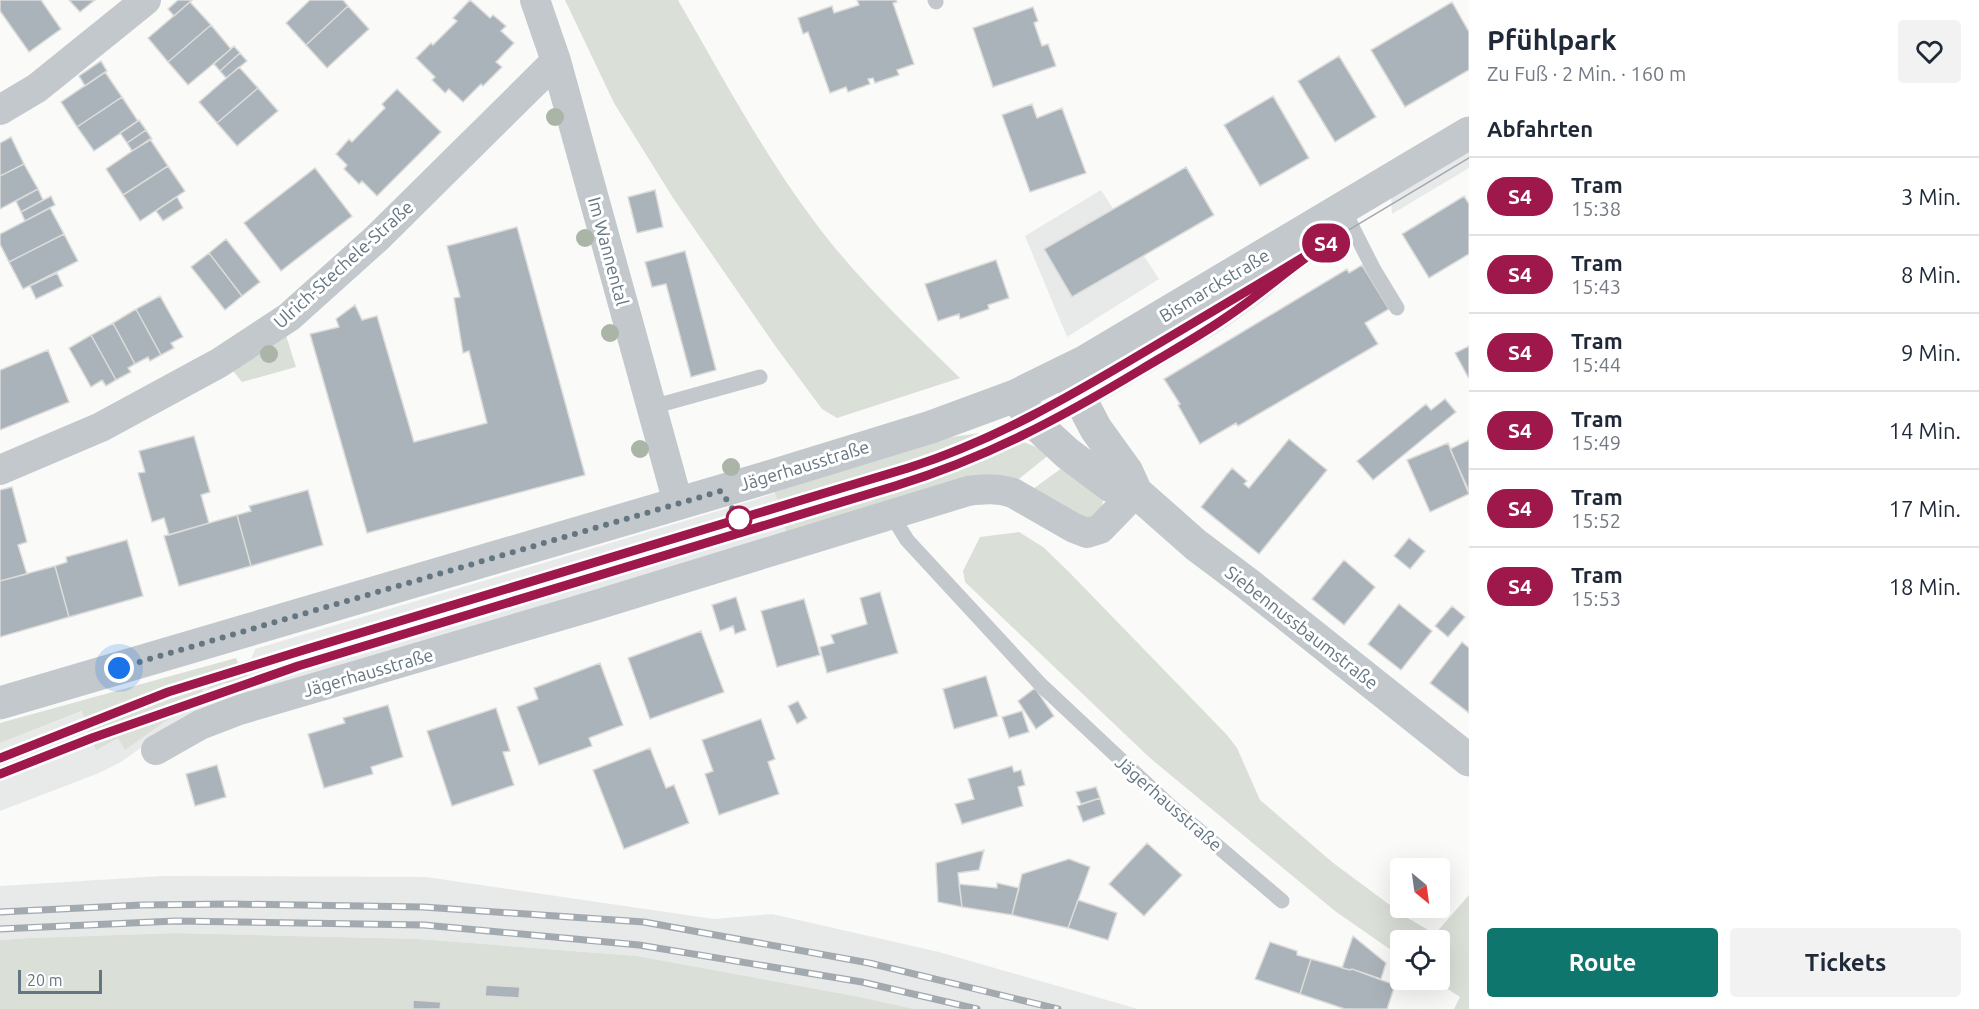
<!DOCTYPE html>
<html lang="de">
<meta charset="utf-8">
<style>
body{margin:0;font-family:Ubuntu,sans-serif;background:#f2f2f3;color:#1f2937;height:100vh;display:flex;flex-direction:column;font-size:22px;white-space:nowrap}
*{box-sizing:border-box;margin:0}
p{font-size:20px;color:#747a83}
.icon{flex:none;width:33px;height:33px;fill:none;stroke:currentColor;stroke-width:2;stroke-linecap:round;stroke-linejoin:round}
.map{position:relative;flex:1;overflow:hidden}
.sheet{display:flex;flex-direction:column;background:#fff;width:510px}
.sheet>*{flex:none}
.badge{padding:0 12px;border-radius:20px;font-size:21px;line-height:39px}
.needle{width:39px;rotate:151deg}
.tools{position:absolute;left:1390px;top:858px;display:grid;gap:12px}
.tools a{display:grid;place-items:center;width:60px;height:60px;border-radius:6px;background:#fff;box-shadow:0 6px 24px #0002;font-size:30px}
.scale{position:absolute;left:18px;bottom:15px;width:84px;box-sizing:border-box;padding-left:6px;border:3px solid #657683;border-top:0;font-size:16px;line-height:21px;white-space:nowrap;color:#657683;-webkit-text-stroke:4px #fff;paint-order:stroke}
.you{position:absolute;width:30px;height:30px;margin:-15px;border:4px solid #fff;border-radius:50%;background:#1a73e8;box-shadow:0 0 0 9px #1a73e833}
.map>.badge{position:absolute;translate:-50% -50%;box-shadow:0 0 0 3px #fff}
h2{padding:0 18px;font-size:22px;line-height:54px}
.round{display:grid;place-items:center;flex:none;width:63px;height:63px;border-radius:6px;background:#f2f2f3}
.summary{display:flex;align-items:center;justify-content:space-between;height:102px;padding:0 18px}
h1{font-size:28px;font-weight:700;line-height:45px}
.action{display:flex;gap:12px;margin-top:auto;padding:12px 18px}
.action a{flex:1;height:69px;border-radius:6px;background:#0f766e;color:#fff;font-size:24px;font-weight:700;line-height:69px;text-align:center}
.action a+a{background:#f2f2f3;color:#1f2937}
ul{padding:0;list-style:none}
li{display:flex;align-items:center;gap:18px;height:78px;padding:0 18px;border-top:2px solid #e0e1e3}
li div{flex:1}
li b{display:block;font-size:22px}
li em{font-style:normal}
li .badge{min-width:66px;font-weight:700;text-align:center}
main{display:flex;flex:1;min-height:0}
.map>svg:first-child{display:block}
</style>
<main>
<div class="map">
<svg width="1469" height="1009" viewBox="0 0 1469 1009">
<rect width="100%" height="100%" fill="#fafaf8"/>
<!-- built -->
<path fill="#e8e9e9" d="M1469,150V168L1392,214L1391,197Z
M1101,190L1159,279L1067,337L1025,236Z
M1345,225L1352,237L1301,270L1262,302L1221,331L1098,404L1100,388L1107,376L1128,353Z
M980,433L1007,436L956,481L149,742L121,762L99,773L0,811V743L83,711L251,659L255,649L738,505L937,441L953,437Z
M163,876L426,877L714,919L772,914L939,952L1138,1009H914L860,997L637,956L419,939L176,933L29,938L0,940V886Z"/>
<!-- green -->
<path fill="#dadfd7" d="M565,0H678C720,73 761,149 811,217C854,276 908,327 960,378L837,418L822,409L776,347L673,198L614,103Z
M283,326L296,367L242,382L229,366Z
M980,433C1006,435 1028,442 1050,454L1015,482L787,535L775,492L937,441L953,437Z
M1066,465L1103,500C1102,513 1094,516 1082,519L1033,489Z
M1019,532L1043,547L1069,572L1227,735L1237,748L1260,800L1332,862L1406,917L1435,934L1469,895V1009H1454L1460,997L1434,980H1440V940H1401V957L1335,911L1150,758L965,582L963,571L980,537Z
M236,658L238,663L251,659L245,687L231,692L227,682L209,689L208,686L202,688L203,692L184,699L188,708L164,722L125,750L118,738L96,750L82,711L0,743V723Z
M176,933L419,939L637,956L860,997L914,1009H0V940L29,938Z"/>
<!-- building -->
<path fill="#aab3b9" stroke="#dcdcda" stroke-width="1.5" d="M0,0H41L61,29L29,52L0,11Z
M69,0H95L80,12Z
M178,0H192L174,16L168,9Z
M310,0H343L348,6L306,45L286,23Z
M470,0L490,18L493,15L506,26L501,31L514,43L496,62L502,67L483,86L481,84L463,102L449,89L445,93L432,80L435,77L416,58L431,43L433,45L457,21L453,18Z
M857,0H896L897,2L893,3L914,64L897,70L899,75L875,83L873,78L868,79L870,84L848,92L846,87L830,93L808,32L803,34L798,18L832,6L834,13L859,5Z
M190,2L211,25L168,62L148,38Z
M1452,2L1469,32V70L1405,107L1371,50Z
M348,6L369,29L327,68L306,45Z
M1033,7L1038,21L1034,23L1042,46L1048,44L1056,66L993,87L973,28Z
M211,25L231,49L188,85L168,62Z
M234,46L240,53L220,71L214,64Z
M240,53L247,61L226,78L220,71Z
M1339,56L1376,117L1335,142L1298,81Z
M101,61L107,71L85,86L79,76Z
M239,67L258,88L217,123L199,102Z
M105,72L122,97L77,127L61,102Z
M258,88L278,111L237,146L217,123Z
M397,89L441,132L377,196L362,181L359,184L344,169L347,165L336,154L349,139L352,142L385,108L382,104Z
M1273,96L1309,158L1260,186L1224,125Z
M122,97L138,121L94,151L77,127Z
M1032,104L1037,118L1062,108L1086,173L1030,192L1002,115Z
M139,120L146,130L127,143L120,133Z
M146,130L152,139L132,151L127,143Z
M11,137L24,164L0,176V143Z
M150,139L168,166L123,195L106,169Z
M24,164L38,189L0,209V176Z
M168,166L185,191L140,221L123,195Z
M1186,167L1214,215L1072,297L1044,249Z
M315,168L352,216L281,271L244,223Z
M38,189L43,200L21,212L16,201Z
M655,190L663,227L637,233L628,197Z
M51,196L55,205L25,221L21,212Z
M1464,196L1469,204V254L1429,278L1402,234Z
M177,197L183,208L163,221L156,211Z
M50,208L64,234L9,262L0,244V234Z
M517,227L585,475L367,533L310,334L339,327L336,319L355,305L362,320L377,316L414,442L487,423L469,351L463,353L454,298L460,297L447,246Z
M64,234L78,261L23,289L9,262Z
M226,239L260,282L242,296L209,253Z
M685,251L716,370L691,377L666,284L652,287L645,262Z
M209,253L242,296L225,310L191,267Z
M996,260L1009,298L988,305L989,309L960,319L959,314L938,321L925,284Z
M1362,265L1389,309L1365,323L1378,344L1238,426L1236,423L1200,444L1178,405L1180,404L1164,379L1347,269L1349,273Z
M57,273L63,286L36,299L30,286Z
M160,296L183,337L171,343L174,348L161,355L136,309Z
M136,309L161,355L150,361L148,357L135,364L113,323Z
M113,323L135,364L128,368L131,372L116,380L91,335Z
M91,335L116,380L106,386L102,380L91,387L69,348Z
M1469,346V377H1468L1455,353Z
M48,350L69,402L0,430V370Z
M1445,399L1456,412L1373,480L1357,461L1426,404L1431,410Z
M194,436L210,492L201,495L209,523L169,535L164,518L152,522L138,473L145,472L139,451Z
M1289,439L1327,470L1259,554L1201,507L1232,468L1247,481L1244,484L1249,488Z
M1469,440V491L1450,449Z
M1448,443L1469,494L1430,512L1407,460Z
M12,487L27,542L18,545L27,574L0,581V490Z
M308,490L323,545L251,566L237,515L251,511L249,506Z
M237,515L251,566L179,586L164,536Z
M1409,538L1425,551L1410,569L1394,556Z
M127,540L143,596L69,617L55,566L67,562L66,557Z
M1344,560L1375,587L1344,625L1312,599Z
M55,566L69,617L0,637V581Z
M880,592L898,653L827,673L820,647L834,643L831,635L867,624L860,598Z
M736,597L746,630L735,634L733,626L720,631L712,605Z
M804,599L820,655L777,667L761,611Z
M1399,604L1432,631L1401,670L1368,644Z
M1452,606L1465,617L1448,637L1435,626Z
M701,631L724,692L650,719L628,658Z
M1462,642L1469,648V713L1430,683Z
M600,663L623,725L589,738L592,746L539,765L517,707L538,699L534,688Z
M986,676L998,716L954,729L943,689Z
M1035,688L1054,716L1036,729L1018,701Z
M798,701L807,718L797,724L788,706Z
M388,705L403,757L371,767L373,774L324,788L308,734L345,723L343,718Z
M496,708L510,751L503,752L514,785L452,806L427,731Z
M1022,711L1029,732L1009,738L1002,717Z
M761,719L775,759L768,762L779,794L719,815L705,774L713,771L702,740Z
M650,748L666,788L674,785L689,823L624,849L593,770Z
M217,765L226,797L195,806L186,774Z
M1012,766L1014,772L1021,770L1025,785L1018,787L1023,806L962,824L955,804L974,799L968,779Z
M1096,787L1100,798L1081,804L1076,792Z
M1100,798L1105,814L1083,822L1077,806Z
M1147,843L1182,875L1144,916L1109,884Z
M984,850L979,870L958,873L962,907L938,902L936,863Z
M1069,859L1090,867L1068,928L1012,915L1022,874Z
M997,883L1019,888L1012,915L962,907L959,884L997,888Z
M1078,900L1117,913L1108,940L1068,928Z
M1353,936L1386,963L1381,979L1352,969L1350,970L1342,968Z
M1270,942L1297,951V955L1311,959L1300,994L1255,979Z
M1311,959L1350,970L1352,969L1395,985L1387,1009H1345L1300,994Z
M486,985L520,987L519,998L485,996Z
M413,1000L441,1002L440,1009H413Z"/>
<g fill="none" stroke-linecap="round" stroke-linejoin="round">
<!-- service -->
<path stroke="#c3c8cc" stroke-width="15" d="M935,0L936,2
M1343,209L1374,270L1397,308
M652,407L760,377
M895,514L899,527L907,540L1041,685L1168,804L1282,901"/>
<!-- minor -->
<path stroke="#c3c8cc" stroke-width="30" d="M535,0L556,61L678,503
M0,110L37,88L146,0
M0,470L101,427L219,363L289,317L377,238L556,61
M156,750L200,725L239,710L593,606L968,491C984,489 998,488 1013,493L1074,528L1087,533L1100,529L1136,492"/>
<!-- tertiary -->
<path stroke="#c3c8cc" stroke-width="33" d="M1066,372L1096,429L1127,472L1136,492L1196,545L1248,584L1469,760
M1015,396L1040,428L1067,453L1111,486L1136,492
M0,703L765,478L931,427L1015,396L1086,361L1469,133"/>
<!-- tram -->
<path stroke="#a2aab0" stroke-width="1.5" d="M0,758L168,692L307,649L908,469C968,449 1023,422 1078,392L1469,158
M0,774C298,657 608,573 914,480C1002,451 1069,412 1148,365C1190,340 1232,316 1270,285"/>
<defs>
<path id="rail" d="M0,912L142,905L230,904L423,907L644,922L869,963L1058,1009
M0,929L175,921L424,925L639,945L862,982L977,1009"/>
</defs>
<!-- rail casing -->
<use href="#rail" stroke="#a2aab0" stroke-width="7"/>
<!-- rail -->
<use href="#rail" stroke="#fff" stroke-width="4.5" stroke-dasharray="14" stroke-linecap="butt"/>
</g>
<!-- trees -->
<g fill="#aab4a7">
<circle cx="555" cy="117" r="9"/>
<circle cx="585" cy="238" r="9"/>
<circle cx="610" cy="333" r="9"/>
<circle cx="269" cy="354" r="9"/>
<circle cx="640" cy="449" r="9"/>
<circle cx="731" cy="467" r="9"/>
</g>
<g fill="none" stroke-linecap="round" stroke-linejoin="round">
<defs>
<path id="line" d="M0,758L168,692L307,649L908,468C993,441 1069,397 1146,351C1207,315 1269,278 1330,241C1295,263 1265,291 1231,314C1203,334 1172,351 1142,369C1059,419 988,457 895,486L298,666L92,738L0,774"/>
</defs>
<!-- line casing -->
<use href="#line" stroke="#fff" stroke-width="14"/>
<!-- line -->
<use href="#line" stroke="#9f184c" stroke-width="9"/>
<!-- walk -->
<path stroke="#657683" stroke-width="6" stroke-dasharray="0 10.8" d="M119,668L721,491L739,519"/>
</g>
<!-- markers -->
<circle fill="#fff" stroke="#9f184c" stroke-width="3" cx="739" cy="519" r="12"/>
<g text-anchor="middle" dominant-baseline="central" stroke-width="6" stroke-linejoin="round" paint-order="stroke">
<!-- street labels -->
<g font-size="18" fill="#657683" stroke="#fff">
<text transform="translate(609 251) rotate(75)">Im Wannental</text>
<text transform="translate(343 264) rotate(-42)">Ulrich-Stechele-Straße</text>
<text transform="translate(1214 285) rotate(-31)">Bismarckstraße</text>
<text transform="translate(804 465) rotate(-17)">Jägerhausstraße</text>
<text transform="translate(1302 627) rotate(38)">Siebennussbaumstraße</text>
<text transform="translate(368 672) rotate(-16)">Jägerhausstraße</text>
<text transform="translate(1169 803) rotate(41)">Jägerhausstraße</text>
</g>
</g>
</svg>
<div class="tools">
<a><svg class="needle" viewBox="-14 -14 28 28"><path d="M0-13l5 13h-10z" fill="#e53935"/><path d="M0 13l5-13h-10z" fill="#747a83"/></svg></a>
<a><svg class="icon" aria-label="locate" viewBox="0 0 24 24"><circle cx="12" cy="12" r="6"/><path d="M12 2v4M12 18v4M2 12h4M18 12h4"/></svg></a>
</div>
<div class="scale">20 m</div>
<div class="you" style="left:119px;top:668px"></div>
<b class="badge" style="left:1326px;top:243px;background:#9f184c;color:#fff">S4</b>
</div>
<section class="sheet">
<div class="summary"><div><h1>Pfühlpark</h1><p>Zu Fuß · 2 Min. · 160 m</p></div><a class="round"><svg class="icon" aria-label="heart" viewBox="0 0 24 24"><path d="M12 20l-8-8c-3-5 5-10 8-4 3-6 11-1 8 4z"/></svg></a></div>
<h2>Abfahrten</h2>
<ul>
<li><span class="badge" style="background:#9f184c;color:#fff">S4</span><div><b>Tram</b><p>15:38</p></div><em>3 Min.</em></li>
<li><span class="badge" style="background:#9f184c;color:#fff">S4</span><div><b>Tram</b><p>15:43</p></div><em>8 Min.</em></li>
<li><span class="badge" style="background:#9f184c;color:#fff">S4</span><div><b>Tram</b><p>15:44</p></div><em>9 Min.</em></li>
<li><span class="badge" style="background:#9f184c;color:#fff">S4</span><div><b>Tram</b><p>15:49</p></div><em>14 Min.</em></li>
<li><span class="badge" style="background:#9f184c;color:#fff">S4</span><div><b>Tram</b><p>15:52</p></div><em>17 Min.</em></li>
<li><span class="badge" style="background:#9f184c;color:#fff">S4</span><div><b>Tram</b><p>15:53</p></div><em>18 Min.</em></li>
</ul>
<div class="action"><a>Route</a><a>Tickets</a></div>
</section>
</main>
